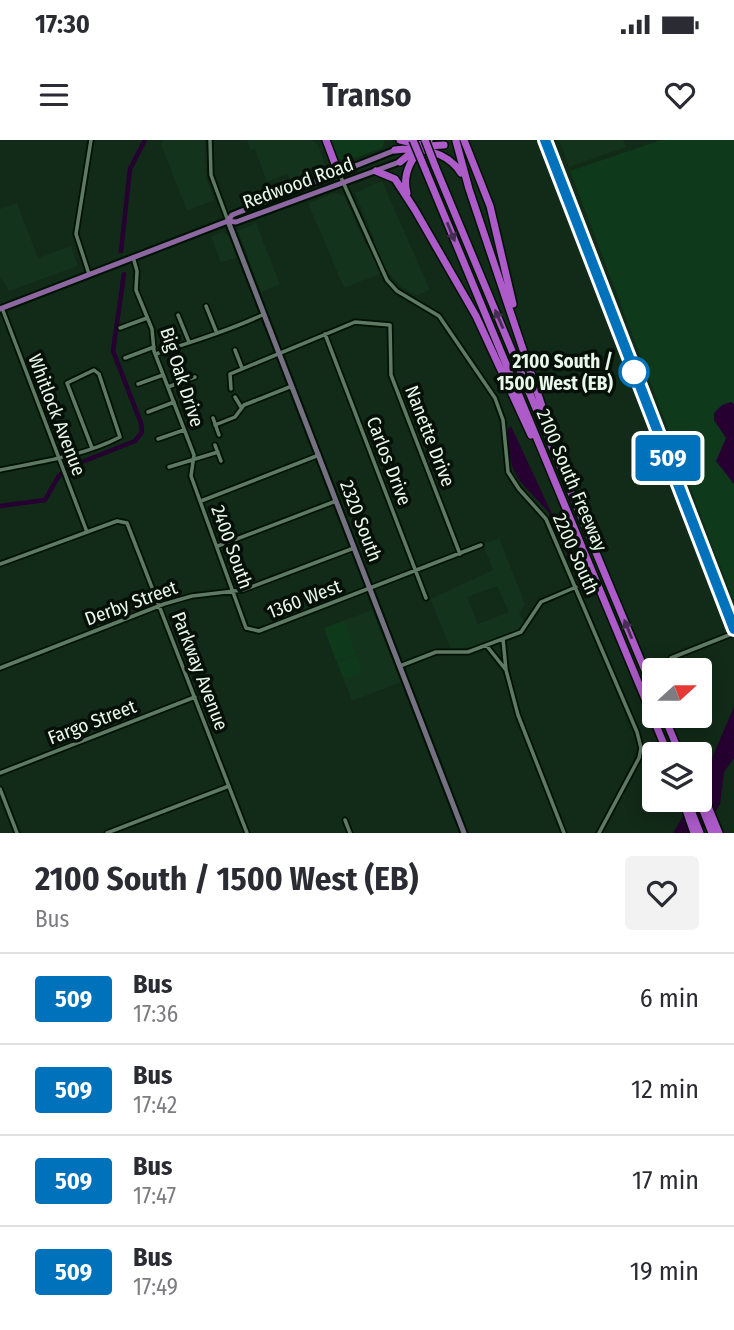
<!DOCTYPE html>
<style>
body{margin:0;font-family:"Fira Sans Condensed",sans-serif;background:#f2f2f3;color:#2b2b33;height:100vh;display:flex;flex-direction:column;font-size:26px;white-space:nowrap}
*{box-sizing:border-box;margin:0}
p{font-size:23px;color:#7c7c81}
.icon{flex:none;width:38px;height:38px;fill:none;stroke:currentColor;stroke-width:2;stroke-linecap:round;stroke-linejoin:round}
.map{position:relative;height:693px;overflow:hidden}
.sheet{display:flex;flex-direction:column;background:#fff;flex:1}
.sheet>*{flex:none}
.badge{padding:0 14px;border-radius:5px;font-size:24px;line-height:46px}
.needle{width:46px;rotate:69deg}
.fabs{position:absolute;left:642px;top:518px;display:grid;gap:14px}
.fabs a{display:grid;place-items:center;width:70px;height:70px;border-radius:7px;background:#fff;box-shadow:0 4px 18px #0003;font-size:35px}
.map>.badge{position:absolute;translate:-50% -50%;box-shadow:0 0 0 4px #fff}
.round{display:grid;place-items:center;flex:none;width:74px;height:74px;border-radius:7px;background:#f2f2f3}
.headline{display:flex;align-items:center;justify-content:space-between;height:119px;padding:0 35px}
h1{font-size:33px;font-weight:700;line-height:52px}
ul{padding:0;list-style:none}
li{display:flex;align-items:center;gap:21px;height:91px;padding:0 35px;border-top:2px solid #e1e1e2}
li div{flex:1}
li b{display:block;font-size:26px}
li em{font-style:normal}
li .badge{min-width:77px;font-weight:700;text-align:center}
.status{display:flex;justify-content:space-between;align-items:center;height:49px;padding:0 35px;background:#fff;direction:ltr}
.status svg{height:19px;fill:currentColor}
header{display:flex;justify-content:space-between;align-items:center;height:91px;padding:0 35px;background:#fff;font-size:32px;font-weight:700}
.map>svg:first-child{display:block}
</style>
<div class="status"><b>17:30</b><svg viewBox="0 0 49 12"><path d="M0 12V9h3v3zM5 12V6h3v6zM10 12V3h3v9zM15 12V0h3v12zM26 1h20v11H26zM47 4h2v5h-2z"/></svg></div>
<header><svg class="icon" aria-label="menu" viewBox="0 0 24 24"><path d="M4 6h16M4 12h16M4 18h16"/></svg>Transo<svg class="icon" aria-label="heart" viewBox="0 0 24 24"><path d="M12 20l-8-8c-3-5 5-10 8-4 3-6 11-1 8 4z"/></svg></header>
<div class="map">
<svg width="734" height="693" viewBox="0 0 734 693">
<rect width="100%" height="100%" fill="#122a18"/>
<!-- built -->
<path fill="#14331c" fill-rule="evenodd" d="M163,0H205L206,38L214,60L187,71L161,4Z
M247,0H312L318,5L327,30L292,44L288,34L267,42L255,9L251,10Z
M559,0H623L626,7L569,27Z
M382,41L430,150L417,155L402,148L387,131L344,148L308,63L335,53L344,56L366,105L375,101L355,53Z
M17,63L38,118L71,106L78,126L9,151L0,137V69Z
M256,83L280,144L261,152L238,91Z
M222,92L228,95L237,117L221,123L211,96Z
M499,398L525,464L519,474L525,483L516,491L471,507L451,509L430,459L493,430L483,404ZM497,446L509,472L478,484L467,457Z
M372,470L401,542L352,561L324,488Z"/>
<!-- green -->
<path fill="#0e3a1b" d="M328,0H385L382,8L338,24Z
M661,0H734V462L570,31Z
M344,481L354,505L350,507L357,513L336,521L324,488Z
M356,516L362,533L344,540L337,523Z"/>
<!-- water -->
<path fill="#250030" d="M731,262L734,264V344L716,321L726,298L714,280V273L722,265Z
M511,286L557,385C553,382 550,373 545,368C516,337 508,334 508,289Z
M734,567V618L724,632L720,664L702,693H673L693,660H700V646Z"/>
<g fill="none" stroke-linecap="round" stroke-linejoin="round">
<!-- stream -->
<path stroke="#250030" stroke-width="2" d="M556,385L581,445"/>
<!-- canal -->
<path stroke="#250030" stroke-width="4.5" d="M121,111L130,29L145,0
M0,366L45,360L58,337L69,327L135,301L142,292L141,283L113,211L124,134"/>
<defs>
<path id="street" d="M210,0L211,35L228,81
M339,33L387,140L397,151L439,176L495,258L503,280L508,332L519,349L546,379L637,592L641,608L639,618L599,693
M133,117L137,131L136,150L152,189L154,211L194,315L191,336L246,488L259,491L481,405
M89,134L76,94L91,0
M206,166L216,191
M2,168L87,392
M178,175L189,202
M120,188L147,178
M325,194L426,458
M235,210L242,228
M156,214C192,201 230,191 264,174
M125,218L154,207
M138,244L163,235
M168,247L195,237
M231,249L230,234L355,182L390,185L391,235L460,414
M235,257L241,267
M148,272L174,262
M213,278L219,295
M215,285L235,277L244,265L292,246
M158,299L184,290
M215,305L221,321
M169,327L218,312
M0,330C39,322 84,316 120,297L99,234L94,230L67,243L92,308
M201,361L319,315
M218,406L336,361
M0,424L117,381L127,383L247,693
M503,499L506,530
M486,505L506,530L518,575L564,693
M671,518L734,493
M400,526L436,512H468L521,492L541,462L576,447
M0,528L164,464L192,456L243,450L354,408
M0,633L195,557
M0,649L17,693
M345,680L350,693
M107,693L229,646"/>
<path id="secondary" d="M545,0L734,489
M228,81L464,693"/>
<path id="primary" d="M228,81L232,75L398,9
M0,169L228,81L236,82L402,21"/>
<path id="highway" d="M326,0L338,32
M400,0L426,6L444,5
M464,0L490,66L513,164
M456,1L469,49L546,278
M395,10C420,7 447,11 461,33
M400,22L416,9
M435,26L654,552
M425,29L668,614
M376,31L395,39L415,70L476,176L531,295
M407,53C401,32 414,14 429,0
M664,576L680,614
M700,647L719,693
M687,660L700,693
M699,660L712,693
M684,664L694,693"/>
</defs>
<!-- street casing -->
<use href="#street" stroke="#001203" stroke-width="7"/>
<!-- secondary casing -->
<use href="#secondary" stroke="#001203" stroke-width="9"/>
<!-- primary casing -->
<use href="#primary" stroke="#001203" stroke-width="9"/>
<!-- highway casing -->
<use href="#highway" stroke="#001203" stroke-width="10"/>
<!-- street -->
<use href="#street" stroke="#5f7a64" stroke-width="3.5"/>
<!-- secondary -->
<use href="#secondary" stroke="#767182" stroke-width="5"/>
<!-- primary -->
<use href="#primary" stroke="#8d67a1" stroke-width="5"/>
<!-- highway -->
<use href="#highway" stroke="#ac5bc9" stroke-width="7"/>
<defs>
<path id="highway-bridge" d="M413,0L425,29
M425,0L435,26"/>
</defs>
<!-- highway-bridge casing -->
<use href="#highway-bridge" stroke="#001203" stroke-width="10" stroke-linecap="butt"/>
<!-- highway-bridge -->
<use href="#highway-bridge" stroke="#ac5bc9" stroke-width="7"/>
</g>
<!-- one-way arrows -->
<defs><path id="oneway-solid" d="M-6-.8H1V-3.2L6.5 0L1 3.2V.8H-6Z" transform="scale(1.75)"/></defs>
<g fill="#482e55">
<use href="#oneway-solid" transform="translate(451 92) rotate(68)"/>
<use href="#oneway-solid" transform="translate(499 179) rotate(-113)"/>
<use href="#oneway-solid" transform="translate(628 489) rotate(-112)"/>
</g>
<g fill="none" stroke-linecap="round" stroke-linejoin="round">
<defs>
<path id="line" d="M545,0L734,489"/>
</defs>
<!-- line casing -->
<use href="#line" stroke="#fff" stroke-width="16"/>
<!-- line -->
<use href="#line" stroke="#0072bc" stroke-width="10"/>
</g>
<!-- markers -->
<circle fill="#fff" stroke="#0072bc" stroke-width="3.5" cx="634" cy="232" r="14"/>
<g text-anchor="middle" dominant-baseline="central" stroke-width="7" stroke-linejoin="round" paint-order="stroke">
<!-- street labels -->
<g font-size="19" fill="#e9f8eb" stroke="#061008">
<text transform="translate(298 43) rotate(-20)">Redwood Road</text>
<text transform="translate(182 237) rotate(72)">Big Oak Drive</text>
<text transform="translate(57 275) rotate(69)">Whitlock Avenue</text>
<text transform="translate(430 296) rotate(69)">Nanette Drive</text>
<text transform="translate(389 321) rotate(69)">Carlos Drive</text>
<text transform="translate(572 340) rotate(67)">2100 South Freeway</text>
<text transform="translate(361 381) rotate(69)">2320 South</text>
<text transform="translate(232 407) rotate(70)">2400 South</text>
<text transform="translate(576 414) rotate(66)">2200 South</text>
<text transform="translate(304 459) rotate(-21)">1360 West</text>
<text transform="translate(131 463) rotate(-20)">Derby Street</text>
<text transform="translate(200 531) rotate(69)">Parkway Avenue</text>
<text transform="translate(92 582) rotate(-21)">Fargo Street</text>
</g>
<!-- stop labels -->
<g font-size="19" font-weight="bold" fill="#e9f8eb" stroke="#061008" text-anchor="end">
<text x="613" y="221">2100 South /<tspan x="613" dy="22">1500 West (EB)</tspan></text>
</g>
</g>
</svg>
<div class="fabs">
<a><svg class="needle" viewBox="-14 -14 28 28"><path d="M0-13l5 13h-10z" fill="#e53935"/><path d="M0 13l5-13h-10z" fill="#7c7c81"/></svg></a>
<a><svg class="icon" aria-label="layers" viewBox="0 0 24 24"><path d="M12 4l9 5-9 5-9-5zM3 14l9 5 9-5"/></svg></a>
</div>
<b class="badge" style="left:668px;top:318px;background:#0072bc;color:#fff">509</b>
</div>
<section class="sheet">
<div class="headline"><div><h1>2100 South / 1500 West (EB)</h1><p>Bus</p></div><a class="round"><svg class="icon" aria-label="heart" viewBox="0 0 24 24"><path d="M12 20l-8-8c-3-5 5-10 8-4 3-6 11-1 8 4z"/></svg></a></div>
<ul>
<li><span class="badge" style="background:#0072bc;color:#fff">509</span><div><b>Bus</b><p>17:36</p></div><em>6 min</em></li>
<li><span class="badge" style="background:#0072bc;color:#fff">509</span><div><b>Bus</b><p>17:42</p></div><em>12 min</em></li>
<li><span class="badge" style="background:#0072bc;color:#fff">509</span><div><b>Bus</b><p>17:47</p></div><em>17 min</em></li>
<li><span class="badge" style="background:#0072bc;color:#fff">509</span><div><b>Bus</b><p>17:49</p></div><em>19 min</em></li>
</ul>
</section>
